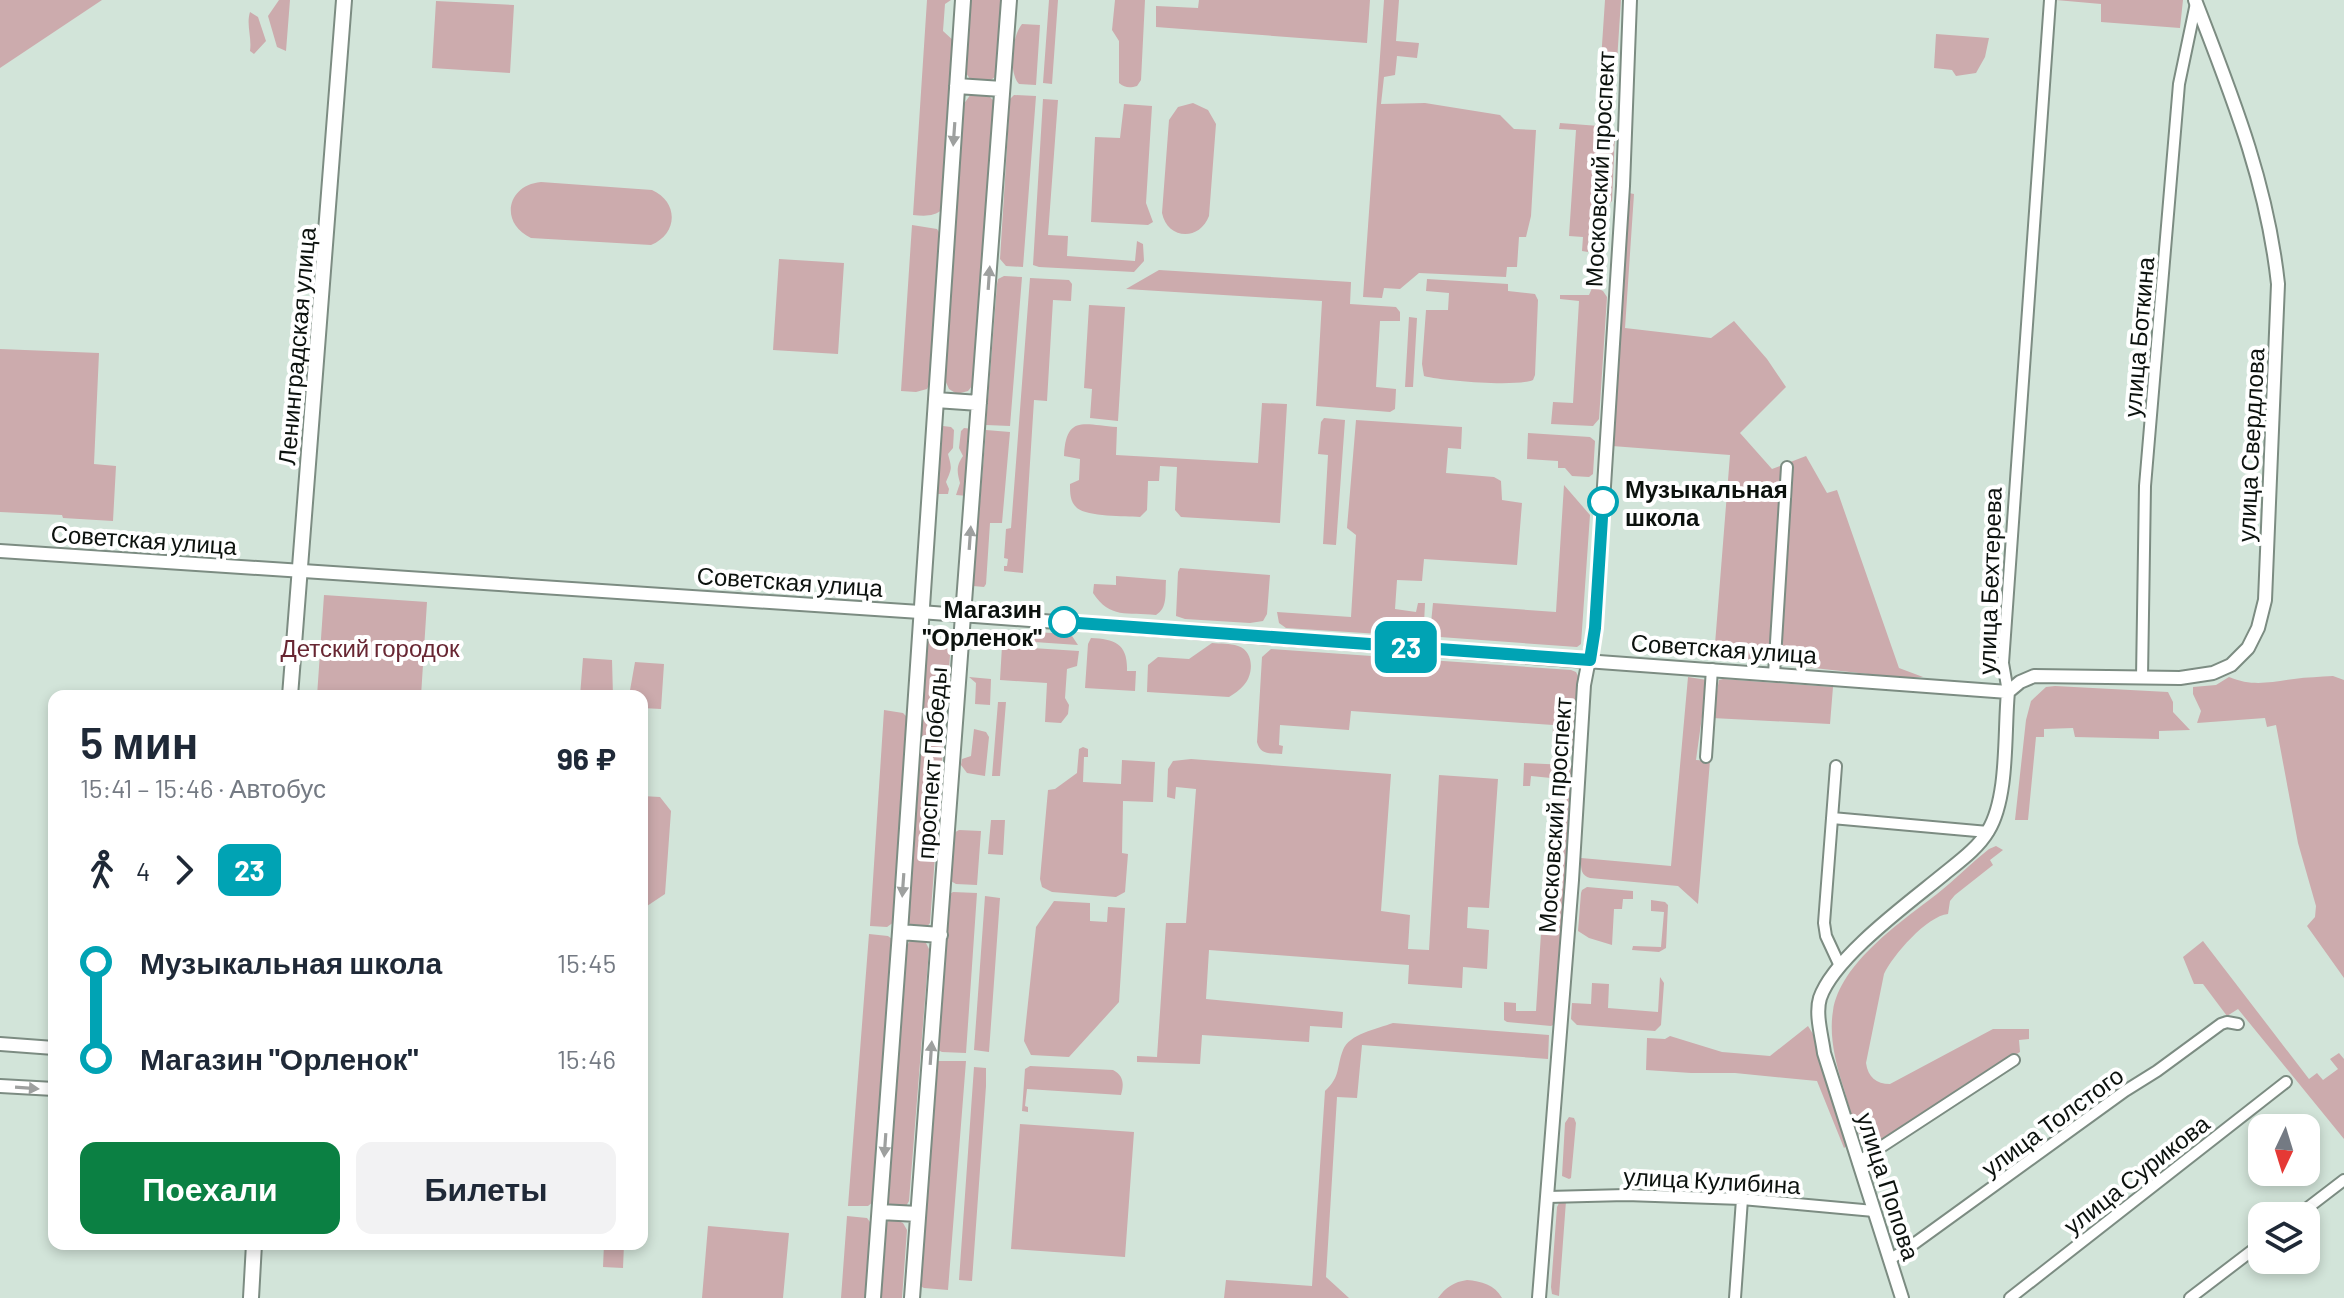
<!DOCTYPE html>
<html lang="ru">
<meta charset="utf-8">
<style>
body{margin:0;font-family:Barlow,sans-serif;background:#f2f2f3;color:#1f2937;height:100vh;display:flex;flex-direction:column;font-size:30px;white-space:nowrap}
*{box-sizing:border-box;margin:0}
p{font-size:26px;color:#747a83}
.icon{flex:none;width:44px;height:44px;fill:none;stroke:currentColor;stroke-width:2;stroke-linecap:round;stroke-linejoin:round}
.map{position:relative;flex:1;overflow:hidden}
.drawer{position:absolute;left:48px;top:690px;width:600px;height:560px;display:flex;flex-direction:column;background:#fff;border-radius:16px;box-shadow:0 4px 12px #0003}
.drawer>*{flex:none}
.badge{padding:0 16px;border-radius:12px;font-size:28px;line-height:52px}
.needle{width:52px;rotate:184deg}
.tools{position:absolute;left:2248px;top:1114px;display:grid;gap:16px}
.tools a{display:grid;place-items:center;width:72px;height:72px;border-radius:16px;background:#fff;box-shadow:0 4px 12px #0003;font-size:40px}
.map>.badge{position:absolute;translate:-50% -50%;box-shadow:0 0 0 4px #fff}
.legs{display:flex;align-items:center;gap:12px;height:88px;padding:0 32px;font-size:26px}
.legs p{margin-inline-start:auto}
.head{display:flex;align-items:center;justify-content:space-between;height:136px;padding:0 32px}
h1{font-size:44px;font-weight:600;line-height:60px}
.primary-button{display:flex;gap:16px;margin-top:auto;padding:16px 32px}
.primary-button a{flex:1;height:92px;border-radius:16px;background:#0b8043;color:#fff;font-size:32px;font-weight:600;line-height:92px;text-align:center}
.primary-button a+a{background:#f2f2f3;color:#1f2937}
ul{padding:0 32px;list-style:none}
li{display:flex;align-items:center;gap:28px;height:96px;font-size:30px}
li i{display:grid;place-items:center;width:12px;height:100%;margin:0 10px;background:currentColor}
li i::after{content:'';width:20px;height:20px;margin:-10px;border:6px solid;border-radius:50%;background:#fff}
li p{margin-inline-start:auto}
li:first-child i{background:linear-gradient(#0000 50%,currentColor 0)}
li:last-child i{background:linear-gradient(currentColor 50%,#0000 0)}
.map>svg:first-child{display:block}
</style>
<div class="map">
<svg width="2344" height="1298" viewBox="0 0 2344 1298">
<rect width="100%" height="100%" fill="#d2e4d9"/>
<!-- green -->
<path fill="#ccabad" d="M0,0H102L0,68Z
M279,0H290L286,51L277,47L268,16Z
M927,0H951L945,4L943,31L955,42L943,209C934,217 924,216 913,215Z
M969,0H1003L998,73C992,83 980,84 970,79L964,70Z
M1049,0H1058L1052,84L1043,83Z
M1115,0H1145L1141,80L1137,86C1130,88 1125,88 1119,83V41L1112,30Z
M1199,0H1370L1367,43L1156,27V6L1198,8Z
M1384,0H1399L1396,41L1419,43L1417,58L1397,56L1395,75L1384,77L1381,104L1425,103L1500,115L1514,129L1536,130L1531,216L1526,237H1519L1517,267H1507L1506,277L1419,273L1400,289L1384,288L1382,298L1363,297Z
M1605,0H1621L1615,92L1599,90Z
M2056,0H2183L2180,28L2101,22V4Z
M436,1L514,5L510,73L432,68Z
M250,12L258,17L266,41L254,54L250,51C252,37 246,25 250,12Z
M1022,24L1040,25L1036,85L1019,84C1008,72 1012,36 1022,24Z
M1936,34L1989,38L1985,57L1976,73L1956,76L1952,70L1934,68Z
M976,93L987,94L996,103L977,380L968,391L957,394L949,389L945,380L963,105L971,94Z
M1014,95L1036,96L1023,267L1006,266L1000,259L1010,99Z
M1043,99L1058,100L1048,235L1068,236L1067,256L1135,261L1137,241L1143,244L1144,261L1134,272L1039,267L1033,265Z
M1193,103L1208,110L1216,124L1209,216C1199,242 1167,239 1162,213L1169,120L1178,107Z
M1124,104L1152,106L1146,203L1153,222L1148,225L1091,222L1095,137L1120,138Z
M1560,123L1612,127L1615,134L1612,201L1604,209L1602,234L1589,233L1588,252L1582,251L1583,237L1569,236L1576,130L1559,129Z
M541,182L652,190C679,202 678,234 651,245L531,238C499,223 507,185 541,182Z
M1629,193L1634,194L1625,328L1711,338L1734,321L1767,359L1786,387L1740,433L1772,469L1806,456L1827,493L1837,490L1899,668L1923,677L1904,678L1714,657L1730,455L1612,446Z
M912,225L937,229L942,237L931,381L927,389L916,392L901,391Z
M779,259L844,263L838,354L773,350Z
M1159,270L1351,282L1350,304L1396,307L1400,312V321H1380L1376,387L1396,389L1395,409L1390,412L1316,406L1322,301L1126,289Z
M1004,276L1022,277L1010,426L986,425L997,284L998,279Z
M1030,278L1069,280L1072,284L1071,301L1053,300L1047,401L1034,400L1023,573L1004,571V566H1007L1008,559L1004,558L1006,529L1011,528Z
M1427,279L1508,284V291L1535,294L1538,300L1535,375L1533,380C1516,387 1443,381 1424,376L1422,364L1426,310H1448L1449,293L1426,291Z
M1593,286L1603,291L1607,297L1599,419L1593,426L1551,424L1553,402L1573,403L1579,301L1560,299V295H1589Z
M1089,305L1125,307L1118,421L1090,418L1092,389L1084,388Z
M1409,317L1417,318L1413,387H1405Z
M0,349L99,353L94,464L116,466L113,521L63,518L62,515L0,512Z
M1262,403L1287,404L1280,523L1181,517L1175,510L1177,467L1160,466L1159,481H1148L1147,510L1140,517C1125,516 1088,517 1077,508C1070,502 1070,493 1070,484L1079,480L1080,459L1064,456C1066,414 1084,425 1117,427L1116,455L1258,463Z
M1324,418L1345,420L1336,545L1323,544L1328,455L1318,454L1321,422Z
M1356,420L1462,427L1461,449L1448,448L1446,473L1494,477L1501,481L1502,500L1522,503L1517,565L1424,559L1422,581L1397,580L1395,609L1416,612L1418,603H1425L1424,624L1418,633L1411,636L1286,628L1279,623L1277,612L1351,617L1356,535L1347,528Z
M943,426L951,427L954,430L953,448L948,454C952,469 952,468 946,482L949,489L948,494H937Z
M964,428L973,429L968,496L956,495L960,483C957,472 956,466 963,456L959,448L961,431Z
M986,430L1010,432L1002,523H990L986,584L984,587L973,586Z
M1528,433L1590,437L1595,441L1593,474L1589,477L1572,476L1565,468H1558V461L1527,459Z
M1564,485L1590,515L1581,644L1577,647L1440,637L1435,634L1431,623L1433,603L1556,612Z
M1180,568L1270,575L1267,614L1263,621L1250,623L1185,619L1176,616L1178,572Z
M1116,576L1166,580C1165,593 1168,608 1156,615C1127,612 1110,619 1093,593L1094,584L1116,585Z
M324,595L427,602L421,696H317Z
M1003,630L1068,634L1072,636L1078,645L1003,640Z
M1091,638C1115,639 1128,644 1127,671H1136L1135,691L1085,688L1088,644Z
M926,640L951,642L930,923L926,928L912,927L907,919Z
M1212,643C1220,644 1230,643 1238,646C1254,651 1254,674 1244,685C1240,690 1234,694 1229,697L1147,692L1148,665L1158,657L1189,659Z
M1002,646L1079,651L1077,666L1067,669L1065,698L1069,705L1068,714L1061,723L1045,722L1047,683L1000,680Z
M1271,649L1571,670L1576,672L1578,676L1573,749C1568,756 1560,754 1552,753L1553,725L1351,711L1349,730L1280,725L1279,745L1283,746L1282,754C1270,753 1260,755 1257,742L1262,657Z
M583,658L612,660L613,696H580Z
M635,662L664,664L661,709L642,708V696H629Z
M2333,676L2344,680V978L2307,926L2315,917L2316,906L2298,843L2276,725L2267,727L2265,718L2197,723L2201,711L2193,694V687L2216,685L2229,677C2253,687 2270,682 2294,679C2307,677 2320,677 2333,676Z
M969,677L991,679L990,705L975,704L976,683Z
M1688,677L1707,680L1696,760L1710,761L1698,904L1678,886L1590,878C1580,875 1581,867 1581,858L1671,866Z
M1723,679L1833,687L1830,724L1712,718L1719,680Z
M2055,686L2168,692L2173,702V712L2190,730L2159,731V739L2075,737L2073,728L2044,729V737H2036L2028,820H2015L2026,720L2031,701L2046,687Z
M998,702H1006L1000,776H992Z
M884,710L903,713L908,718L894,922L887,927L870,926Z
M974,729L986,732L989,737L985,776L967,773L961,765L962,759L971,756Z
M1083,747L1088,749V757H1084L1083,782L1121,784L1122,760L1155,762L1153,802L1123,801L1122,853L1128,854L1125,892L1116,897L1052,892L1042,887L1040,879L1048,790L1055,789L1077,773L1079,749Z
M1191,759L1391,774L1381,911L1410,915L1408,949L1429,950L1439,775L1498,779L1489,908L1468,907L1467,928L1489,930L1487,969L1463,967L1462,988L1408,984L1409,965L1209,950L1206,999L1343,1012L1342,1028L1310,1026L1309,1042L1202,1035L1200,1064L1137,1062V1056L1157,1057L1166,923H1186L1196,789L1176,787L1175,799L1167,797L1168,769L1173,761Z
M1524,763L1568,765L1574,769L1559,1022L1551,1026L1507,1022L1504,1020V1002L1516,1003V1011H1536L1551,778L1531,776L1530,786H1523Z
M642,796L660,797L671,811L665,894L647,906H642Z
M991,820H1005L1003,855L988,854Z
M959,830L981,831L977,885L956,884L949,880L950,835Z
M1996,846L2003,850L1990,860L1993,865L1955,895L1950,901L1948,914C1927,916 1893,955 1884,974L1866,1063C1868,1077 1876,1084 1890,1084L1993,1029H2029V1039L2019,1040L2020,1052L1873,1146L1868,1145C1853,1132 1849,1103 1842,1083C1835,1061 1829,1034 1833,1011C1840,963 1902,921 1937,894C1955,880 1971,863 1989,849Z
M1587,887L1633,891V899H1623L1622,909H1614L1612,945L1589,938L1578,931L1581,893L1582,890Z
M953,892L977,893L966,1053L942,1052L936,1049L948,895Z
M985,896L1000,898L989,1052L974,1050Z
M1651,900L1665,902L1668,905L1666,948L1659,952L1632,950L1633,946L1661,947L1664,912L1651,911Z
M1054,901L1090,903V921L1107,922L1108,907L1125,908L1119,1002L1069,1057L1031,1055L1024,1041L1036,927Z
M869,934L888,936L892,939L874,1201L868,1206H848Z
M917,938L925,941L929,949L909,1201L905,1208H894L888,1203L887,1199L905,951L909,942Z
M2203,941L2309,1079L2317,1073L2323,1080L2338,1069L2330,1059L2339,1053L2344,1059V1139L2238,1009L2227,1016L2203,984H2194L2183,957Z
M1660,977L1664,983L1661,1025L1655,1031L1577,1025L1571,1019L1572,1003L1591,1004L1592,983L1609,984L1608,1008L1658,1012Z
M1393,1023L1549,1035L1548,1059L1362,1045L1357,1098L1337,1097L1326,1277L1349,1298H1224L1226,1280L1312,1286L1325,1091C1341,1076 1336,1068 1343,1050C1349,1034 1377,1029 1393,1023Z
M1808,1026L1813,1034L1849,1144L1844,1148L1817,1081L1735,1073H1691L1646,1070L1647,1038L1665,1039L1670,1036L1722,1052L1770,1056Z
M937,1061H966L948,1290L924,1288L918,1285Z
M1030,1066L1113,1070C1124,1076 1124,1084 1121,1095L1027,1089L1025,1106L1028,1107V1112L1022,1111L1025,1069Z
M974,1067L986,1068V1086L972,1281L959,1280Z
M1569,1117L1574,1118L1576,1123L1571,1178L1569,1179L1562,1176L1565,1123Z
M1020,1124L1134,1132L1125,1257L1011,1249Z
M1560,1201H1566L1559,1296L1552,1294L1551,1287L1557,1207Z
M847,1216L867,1218L873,1226L868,1298H841Z
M894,1219L903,1223L907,1230L902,1298H880L885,1228L888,1221Z
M708,1226L789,1233L783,1298H702Z
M604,1244H624L623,1268L603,1267Z
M1467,1280C1481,1281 1495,1285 1502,1298H1438C1446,1287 1454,1282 1467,1280Z"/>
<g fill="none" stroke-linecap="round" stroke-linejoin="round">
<defs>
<path id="minor" d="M1774,674L1787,467
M2142,678L2145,486L2179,84L2196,3
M2008,692L2003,663L2050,0
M1706,757L1712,669
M1836,766L1824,923L1826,936L1839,964
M1832,818L1988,832
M1858,1162L2014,1060
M1548,1197L1626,1195L1742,1199L1874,1211
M2297,1216L2344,1180
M1890,1259L1904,1251L2125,1091L2157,1071L2221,1024L2227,1022L2238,1024
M1735,1298L1742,1199
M2010,1298L2286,1082
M2190,1298L2262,1243"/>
<path id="tertiary" d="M0,551L920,612L2008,692
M2008,692L2020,682L2034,676L2180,678L2213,673L2231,665L2248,648L2258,628L2265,600L2278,284C2267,182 2232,96 2195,0
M0,1044L54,1048
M0,1086L54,1089
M1539,1298L1572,880L1584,685L1595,628L1623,186L1630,0
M1902,1298L1824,1053C1822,1037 1815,1014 1820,998C1834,957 1910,902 1944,874C1960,861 1978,848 1988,831C2009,797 2004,731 2008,692"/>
<path id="secondary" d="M957,86L1002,89
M936,400L979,403
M290,696L344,0
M900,932L940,935
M880,1212L918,1214
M251,1298L254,1244
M873,1298L900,932L963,0
M912,1298L1009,0"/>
</defs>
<!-- minor casing -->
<use href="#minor" stroke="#7c8c82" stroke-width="14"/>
<!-- tertiary casing -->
<use href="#tertiary" stroke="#7c8c82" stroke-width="16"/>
<!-- secondary casing -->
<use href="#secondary" stroke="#7c8c82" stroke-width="18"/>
<!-- minor -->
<use href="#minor" stroke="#fff" stroke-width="10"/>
<!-- tertiary -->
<use href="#tertiary" stroke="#fff" stroke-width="12"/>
<!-- secondary -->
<use href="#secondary" stroke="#fff" stroke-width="14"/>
</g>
<!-- one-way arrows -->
<defs><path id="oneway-solid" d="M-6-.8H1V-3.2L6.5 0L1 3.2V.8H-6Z" transform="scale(2)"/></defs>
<g fill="#9ea09f">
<use href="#oneway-solid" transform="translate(954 134) rotate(94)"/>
<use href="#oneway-solid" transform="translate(989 278) rotate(-86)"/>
<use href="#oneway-solid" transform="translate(970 538) rotate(-86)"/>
<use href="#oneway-solid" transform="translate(903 885) rotate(94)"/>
<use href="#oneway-solid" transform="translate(931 1053) rotate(-86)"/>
<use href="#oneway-solid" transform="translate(27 1088) rotate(4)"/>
<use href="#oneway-solid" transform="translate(885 1145) rotate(94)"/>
</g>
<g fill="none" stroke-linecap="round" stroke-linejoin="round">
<defs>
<path id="line-1" d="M1064,622L1590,660L1595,628L1603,502"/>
</defs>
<!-- line-1 casing -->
<use href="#line-1" stroke="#fff" stroke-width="18"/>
<!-- line-1 -->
<use href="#line-1" stroke="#00a3b4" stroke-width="12"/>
</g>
<!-- markers -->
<g fill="#fff" stroke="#00a3b4" stroke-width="4">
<circle cx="1603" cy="502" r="14"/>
<circle cx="1064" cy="622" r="14"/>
</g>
<g text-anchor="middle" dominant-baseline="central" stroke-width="8" stroke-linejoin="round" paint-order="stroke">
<!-- street labels -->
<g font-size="24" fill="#0c120e" stroke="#fff">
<text transform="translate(1599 169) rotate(-87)">Московский проспект</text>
<text transform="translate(2138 337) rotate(-85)">улица Боткина</text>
<text transform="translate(296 346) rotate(-85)">Ленинградская улица</text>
<text transform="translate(2250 445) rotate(-87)">улица Свердлова</text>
<text transform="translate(144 539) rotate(4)">Советская улица</text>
<text transform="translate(790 581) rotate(4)">Советская улица</text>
<text transform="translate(1989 581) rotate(-88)">улица Бехтерева</text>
<text transform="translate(1724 648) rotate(4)">Советская улица</text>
<text transform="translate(931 763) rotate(-86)">проспект Победы</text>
<text transform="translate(1554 815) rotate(-86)">Московский проспект</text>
<text transform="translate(2052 1121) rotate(-36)">улица Толстого</text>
<text transform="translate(2136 1174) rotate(-38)">улица Сурикова</text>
<text transform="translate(1712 1180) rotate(3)">улица Кулибина</text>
<text transform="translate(1889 1186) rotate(72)">улица Попова</text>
</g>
<!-- stop labels -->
<g font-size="24" font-weight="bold" fill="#0c120e" stroke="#fff" text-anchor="start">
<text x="1625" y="488">Музыкальная<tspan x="1625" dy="28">школа</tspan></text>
<text x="1042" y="608" text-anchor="end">Магазин<tspan x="1042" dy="28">"Орленок"</tspan></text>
</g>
<!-- park labels -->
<g font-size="24" fill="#682632" stroke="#fff">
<text x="370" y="647">Детский городок</text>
</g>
</g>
</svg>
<div class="tools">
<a><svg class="needle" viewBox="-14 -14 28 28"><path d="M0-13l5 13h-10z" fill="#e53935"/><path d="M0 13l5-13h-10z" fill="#747a83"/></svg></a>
<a><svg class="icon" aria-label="layers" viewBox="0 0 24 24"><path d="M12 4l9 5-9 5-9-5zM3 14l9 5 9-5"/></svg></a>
</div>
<b class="badge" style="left:1406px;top:647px;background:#00a3b4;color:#fff">23</b>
<section class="drawer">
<div class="head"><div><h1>5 мин</h1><p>15:41 – 15:46 · Автобус</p></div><b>96 ₽</b></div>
<div class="legs"><svg class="icon" aria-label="walk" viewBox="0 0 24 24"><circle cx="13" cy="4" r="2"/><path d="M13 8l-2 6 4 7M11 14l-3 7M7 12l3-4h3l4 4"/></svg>4<svg class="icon" aria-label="forward" viewBox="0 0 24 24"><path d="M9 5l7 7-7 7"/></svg><b class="badge" style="background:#00a3b4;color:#fff">23</b></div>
<ul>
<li><i style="color:#00a3b4"></i><b>Музыкальная школа</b><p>15:45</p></li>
<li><i style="color:#00a3b4"></i><b>Магазин &quot;Орленок&quot;</b><p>15:46</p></li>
</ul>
<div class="primary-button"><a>Поехали</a><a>Билеты</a></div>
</section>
</div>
